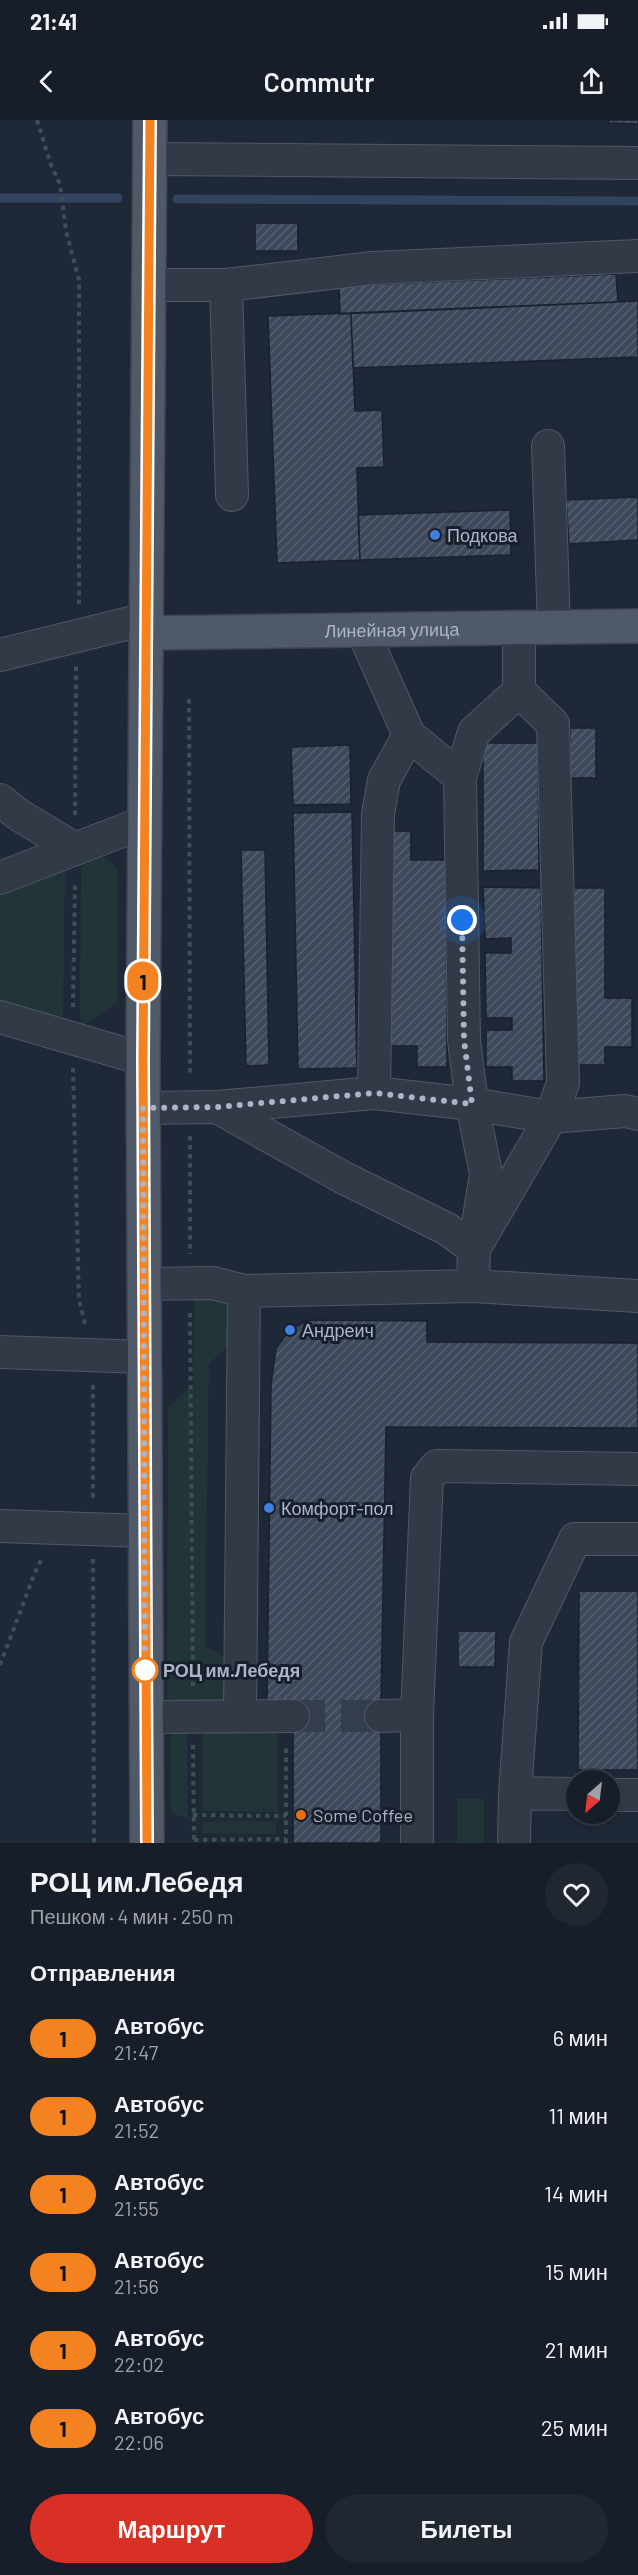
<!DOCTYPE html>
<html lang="ru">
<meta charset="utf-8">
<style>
body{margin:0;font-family:Barlow,sans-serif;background:#202731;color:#f1f3f6;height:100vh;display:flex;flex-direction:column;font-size:22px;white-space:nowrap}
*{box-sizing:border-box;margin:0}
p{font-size:20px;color:#9ea2a8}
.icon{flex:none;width:33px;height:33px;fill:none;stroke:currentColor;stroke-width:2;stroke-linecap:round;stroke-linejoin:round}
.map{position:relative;height:1723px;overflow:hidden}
.drawer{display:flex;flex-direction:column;background:#171e29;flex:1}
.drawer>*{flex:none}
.badge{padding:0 12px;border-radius:20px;font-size:21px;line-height:39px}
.needle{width:39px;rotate:208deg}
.tools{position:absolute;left:566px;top:1650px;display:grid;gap:12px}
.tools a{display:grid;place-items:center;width:54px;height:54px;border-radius:50%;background:#171e29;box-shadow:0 3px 9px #0003,0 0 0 2px #363c46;font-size:30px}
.you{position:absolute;width:30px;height:30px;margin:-15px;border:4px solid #fff;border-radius:50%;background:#1a73e8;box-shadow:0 0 0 9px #1a73e833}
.map>.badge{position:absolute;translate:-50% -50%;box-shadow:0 0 0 3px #fff}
h2{padding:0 30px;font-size:22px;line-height:54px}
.round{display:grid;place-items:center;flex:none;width:63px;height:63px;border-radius:32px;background:#202731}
.head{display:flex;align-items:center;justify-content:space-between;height:102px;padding:0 30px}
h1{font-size:28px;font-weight:600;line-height:45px}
.cta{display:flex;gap:12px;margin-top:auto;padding:12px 30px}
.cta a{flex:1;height:69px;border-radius:36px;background:#d93025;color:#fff;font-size:24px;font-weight:600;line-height:69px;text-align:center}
.cta a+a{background:#202731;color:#f1f3f6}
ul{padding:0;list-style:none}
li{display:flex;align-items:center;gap:18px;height:78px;padding:0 30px}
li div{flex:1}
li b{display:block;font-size:22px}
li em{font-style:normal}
li .badge{min-width:66px;font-weight:700;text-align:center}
.status{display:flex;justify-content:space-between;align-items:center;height:42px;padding:0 30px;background:#171e29;direction:ltr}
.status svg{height:16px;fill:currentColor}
header{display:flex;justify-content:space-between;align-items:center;height:78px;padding:0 30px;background:#171e29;font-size:27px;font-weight:600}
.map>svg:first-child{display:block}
</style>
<div class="status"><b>21:41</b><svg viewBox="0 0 49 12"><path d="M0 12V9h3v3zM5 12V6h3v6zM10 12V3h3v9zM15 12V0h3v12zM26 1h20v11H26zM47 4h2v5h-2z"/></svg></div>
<header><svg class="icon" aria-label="back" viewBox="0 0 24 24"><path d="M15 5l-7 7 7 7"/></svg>Commutr<svg class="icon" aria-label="share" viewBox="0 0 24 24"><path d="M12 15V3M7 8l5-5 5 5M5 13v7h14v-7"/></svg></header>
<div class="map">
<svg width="638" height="1723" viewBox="0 0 638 1723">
<defs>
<pattern id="building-hatch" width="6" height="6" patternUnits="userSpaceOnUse" patternTransform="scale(1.5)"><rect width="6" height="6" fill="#3d485a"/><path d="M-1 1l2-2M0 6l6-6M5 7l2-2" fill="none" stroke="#566070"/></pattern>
</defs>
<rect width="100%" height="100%" fill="#1f2837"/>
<!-- green -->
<path fill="#213438" d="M104,737L118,750V882L80,907L81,741Z
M65,747L63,905L0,884V772Z
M194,1175L220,1176L230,1186L229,1225L209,1244L205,1527C239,1540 230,1547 229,1580L179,1587L167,1577L168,1288L193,1264Z
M187,1607L188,1698L171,1693V1613Z
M202,1607H278V1692L202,1691Z
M457,1679H484V1723H457Z
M276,1701V1714L202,1713V1702Z"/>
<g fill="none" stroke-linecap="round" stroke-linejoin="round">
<!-- stream -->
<path stroke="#32435f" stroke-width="9" d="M0,78H118
M177,79L638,81"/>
</g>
<!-- building -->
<path fill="url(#building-hatch)" stroke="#1a212e" stroke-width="1.5" d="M609,0H638V4L609,3Z
M255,103H298V131H255Z
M616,154L618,182L340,194L339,166Z
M638,181V237L353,248L351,193Z
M351,193L355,291L382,290L384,347L357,348L360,440L277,443L268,196Z
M638,377V420L569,424L566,380Z
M510,390L511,435L360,440L358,395Z
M570,608H596V658H570Z
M483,623H538L539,750L483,751Z
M350,625L351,684L293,685L291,627Z
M352,692L357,948L298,949L293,693Z
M387,711H411V740H446L447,947H417V926H388Z
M241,730H265L269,945L246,946Z
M483,767L541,768L544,961H512V947H486V910H512V898H486L485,833H511V818L485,819Z
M574,768H605V878H632V927H605V945H574Z
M308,1200L427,1201V1222L638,1223V1308L386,1307L381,1582V1723H293V1582H267L271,1265L276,1228L290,1210Z
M579,1471H638V1650H578Z
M458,1511H496L495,1547H458Z"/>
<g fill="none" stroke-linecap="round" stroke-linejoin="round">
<!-- minor-tunnel -->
<path stroke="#343d4c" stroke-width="32" stroke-dasharray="32 16" stroke-linecap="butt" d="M293,1596H381"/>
<defs>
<path id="minor" d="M150,39L638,43
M148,165H226L373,148L638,136
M226,165L232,375
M548,326L554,508
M0,535L146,499
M460,657L474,612L519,571
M0,680L19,695L75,729
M0,758L145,702
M0,897L143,939
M374,973L378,694L384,660L409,615
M217,987L374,973L472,984L551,997L625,991L638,994
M143,988L217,987L342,1057L447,1109L474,1129L486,1054L472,984L464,920L460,657L409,615L363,512
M144,1164L213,1163L244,1171L473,1166L638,1176
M473,1166L474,1129L551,997L563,963L553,604L519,571V508
M0,1232L144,1237
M0,1406L144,1411
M240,1596L244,1171
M381,1596L417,1595
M146,1597L293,1596
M515,1673L576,1674
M609,1675H638
M417,1723V1595L427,1358L437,1346L638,1349
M514,1723L515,1673L526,1522L575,1419H638"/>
<g id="major">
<path id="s1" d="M146,513L638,506"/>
<path d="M147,1723L143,939L150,0"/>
</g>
</defs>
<!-- minor casing -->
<use href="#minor" stroke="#505866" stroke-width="34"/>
<!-- major casing -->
<use href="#major" stroke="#3c4351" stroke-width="36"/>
<!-- path -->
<path stroke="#3b5053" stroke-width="4" stroke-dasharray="4.5 4.5" stroke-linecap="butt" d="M37,0L51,45L60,64L66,111L79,160V485
M189,579L190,957
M75,695L76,546
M73,887L75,762
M73,948L79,1180L85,1204
M190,1016V1134
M190,1193L193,1566
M93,1265V1380
M93,1439L94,1723
M0,1545L34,1455L42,1438
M193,1625L194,1723
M193,1695L286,1696
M194,1720L286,1719
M286,1723V1625"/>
<!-- minor -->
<use href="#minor" stroke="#323a47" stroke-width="32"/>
<!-- major -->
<use href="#major" stroke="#505968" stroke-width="33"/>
</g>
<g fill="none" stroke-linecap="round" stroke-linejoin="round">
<defs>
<path id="line" d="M147,1723L143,939L150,0"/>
</defs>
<!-- line casing -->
<use href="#line" stroke="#fff" stroke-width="14"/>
<!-- line -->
<use href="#line" stroke="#f58220" stroke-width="9"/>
<!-- walk -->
<path stroke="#acb5c5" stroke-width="6" stroke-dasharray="0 10.8" d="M145,1550L143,988L217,987L374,973L472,984L464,920L462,800"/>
</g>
<!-- markers -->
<g fill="#3f7fe0" stroke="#181f2c" stroke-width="2">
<circle cx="435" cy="415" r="6"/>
<circle cx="290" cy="1210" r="6"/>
<circle cx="269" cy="1388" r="6"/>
</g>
<circle fill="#fff" stroke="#f58220" stroke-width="3" cx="145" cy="1550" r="12"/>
<circle fill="#e8710a" stroke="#181f2c" stroke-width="2" cx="301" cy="1695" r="6"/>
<g text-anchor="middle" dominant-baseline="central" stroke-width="6" stroke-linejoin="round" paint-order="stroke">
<!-- poi labels -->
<g font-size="18" fill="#acb5c5" stroke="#181f2c" text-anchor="start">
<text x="447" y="415">Подкова</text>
<text x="302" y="1210">Андреич</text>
<text x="281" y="1388">Комфорт-пол</text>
<text x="313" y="1695">Some Coffee</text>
</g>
<!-- street labels -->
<g font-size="18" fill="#acb5c5" stroke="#181f2c">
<text stroke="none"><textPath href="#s1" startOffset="246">Линейная улица</textPath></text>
</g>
<!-- stop labels -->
<g font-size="18" font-weight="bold" fill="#acb5c5" stroke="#181f2c" text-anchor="start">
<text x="163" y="1550">РОЦ им.Лебедя</text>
</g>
</g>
</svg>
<div class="tools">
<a><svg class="needle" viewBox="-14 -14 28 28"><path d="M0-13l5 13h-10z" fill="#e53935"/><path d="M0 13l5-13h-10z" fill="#9ea2a8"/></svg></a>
</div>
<div class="you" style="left:462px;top:800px"></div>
<b class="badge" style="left:143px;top:861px;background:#f58220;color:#111">1</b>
</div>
<section class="drawer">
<div class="head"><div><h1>РОЦ им.Лебедя</h1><p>Пешком · 4 мин · 250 m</p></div><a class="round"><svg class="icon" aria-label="heart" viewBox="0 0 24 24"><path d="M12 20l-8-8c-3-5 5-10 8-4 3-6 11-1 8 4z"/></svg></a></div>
<h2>Отправления</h2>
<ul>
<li><span class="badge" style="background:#f58220;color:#111">1</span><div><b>Автобус</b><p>21:47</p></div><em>6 мин</em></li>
<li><span class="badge" style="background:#f58220;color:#111">1</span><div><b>Автобус</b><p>21:52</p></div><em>11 мин</em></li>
<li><span class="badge" style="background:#f58220;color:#111">1</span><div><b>Автобус</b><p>21:55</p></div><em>14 мин</em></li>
<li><span class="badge" style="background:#f58220;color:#111">1</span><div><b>Автобус</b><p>21:56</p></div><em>15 мин</em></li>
<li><span class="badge" style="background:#f58220;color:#111">1</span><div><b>Автобус</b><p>22:02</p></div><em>21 мин</em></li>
<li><span class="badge" style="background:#f58220;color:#111">1</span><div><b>Автобус</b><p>22:06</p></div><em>25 мин</em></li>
</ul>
<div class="cta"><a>Маршрут</a><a>Билеты</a></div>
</section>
